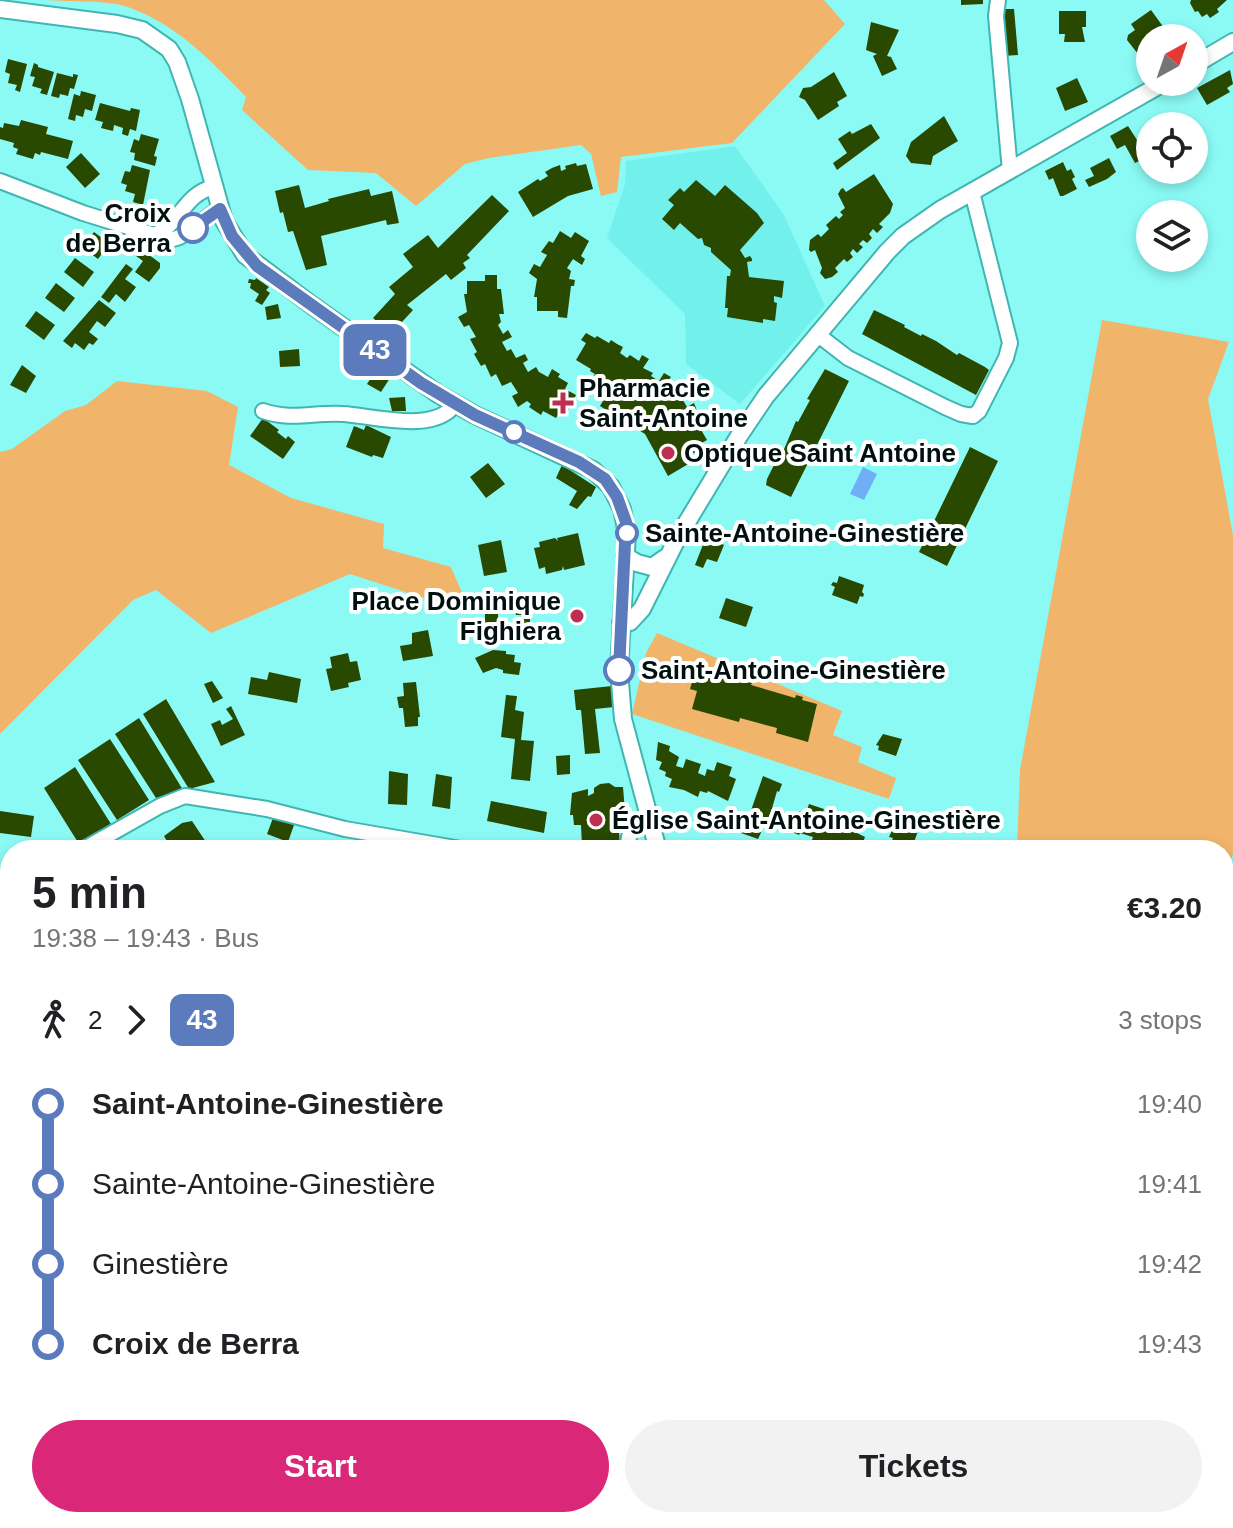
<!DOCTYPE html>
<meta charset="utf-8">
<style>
body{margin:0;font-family:Helvetica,sans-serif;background:#f2f2f2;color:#202124;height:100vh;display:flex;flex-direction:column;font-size:30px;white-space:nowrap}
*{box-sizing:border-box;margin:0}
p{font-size:26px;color:#757577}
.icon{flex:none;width:44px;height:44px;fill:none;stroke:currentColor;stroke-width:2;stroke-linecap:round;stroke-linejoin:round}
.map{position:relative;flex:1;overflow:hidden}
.panel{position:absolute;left:0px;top:840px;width:1234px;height:688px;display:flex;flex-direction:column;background:#fff;border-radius:32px 32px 0 0;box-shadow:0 4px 12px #0003}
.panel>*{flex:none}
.badge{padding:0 16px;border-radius:12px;font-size:28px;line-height:52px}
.needle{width:52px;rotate:40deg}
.tools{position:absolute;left:1136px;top:24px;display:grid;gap:16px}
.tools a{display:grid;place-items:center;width:72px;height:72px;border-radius:50%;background:#fff;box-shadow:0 4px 12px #0003;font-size:40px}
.map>.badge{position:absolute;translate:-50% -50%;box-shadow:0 0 0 4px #fff}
.legs{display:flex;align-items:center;gap:12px;height:88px;padding:0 32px;font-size:26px}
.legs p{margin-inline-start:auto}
.overview{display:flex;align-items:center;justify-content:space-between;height:136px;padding:0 32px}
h1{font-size:44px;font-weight:600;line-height:60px}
.cta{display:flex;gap:16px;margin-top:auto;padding:16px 32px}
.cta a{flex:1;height:92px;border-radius:48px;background:#db2777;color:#fff;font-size:32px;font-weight:600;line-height:92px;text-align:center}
.cta a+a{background:#f2f2f2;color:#202124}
ul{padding:0 32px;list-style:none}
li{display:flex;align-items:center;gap:28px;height:80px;font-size:30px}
li i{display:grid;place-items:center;width:12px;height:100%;margin:0 10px;background:currentColor}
li i::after{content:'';width:20px;height:20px;margin:-10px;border:6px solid;border-radius:50%;background:#fff}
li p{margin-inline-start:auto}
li:first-child i{background:linear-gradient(#0000 50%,currentColor 0)}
li:last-child i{background:linear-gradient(currentColor 50%,#0000 0)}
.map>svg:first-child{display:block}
</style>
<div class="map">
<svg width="1233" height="1528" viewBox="0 0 1233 1528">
<rect width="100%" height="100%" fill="#8bfaf5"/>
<!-- built -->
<path fill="#72f1ec" d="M735,146L784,215L825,306L740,404L686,364L685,314L607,238L625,184L626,161Z"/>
<!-- green -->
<path fill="#f0b56a" d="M46,0H824L845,24L732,143L621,157L617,192L601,196L591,154L581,145L489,158L465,164L416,206L376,173L308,170L242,110L246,97C210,60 173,20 121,5C99,0 70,2 46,0Z
M1102,320L1229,342L1208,399L1233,535V854L1224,875V850H1017L1020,770Z
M117,381L207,391L238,407L229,465L291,498L384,524L383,548L451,567L465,600L445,605L350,574L211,633L156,590L133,600L0,734V452L12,449L65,411L86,405Z
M657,633L842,711L833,735L862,747L858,762L896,778L889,799L632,714L646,653Z
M1233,937V1303L1224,1348V954Z
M10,1090V1248L0,1271V1098Z
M1224,1427H1233V1513L1224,1512Z
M425,1518H540L546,1528H426Z
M737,1518H1018L1011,1528H731Z
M1053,1518H1148L1145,1528H1049Z"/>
<!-- water -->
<path fill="#6eaff6" d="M863,467L877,474L864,500L850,494Z"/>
<!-- building -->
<path fill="#294800" d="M961,0H983V4L961,5Z
M1191,0H1227L1217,9L1219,12L1210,18L1207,14L1202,17L1198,11L1195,12L1190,3Z
M1001,9H1014L1018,55L1002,56Z
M1151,10L1167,32L1159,38H1150V45L1138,54L1127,40L1128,35L1135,30L1131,24Z
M1059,11H1086V27H1082L1085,42H1064L1065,34H1059Z
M871,22L899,30L887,56L891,57L897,69L882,76L873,56L877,54L866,50Z
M8,59L27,64L20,92L15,90L17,85L8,83L10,74L5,72Z
M34,63L38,65V67L54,72L47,95L40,93L42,89L32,86L35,77L30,76Z
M1230,70L1233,84L1227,88L1230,92L1207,105L1197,88Z
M834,72L847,96L837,102L839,106L818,120L805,100L799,97L803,88L811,87Z
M57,73L73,77V74L78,75L74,89L70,88L68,96L60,94L59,98L51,96Z
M1077,78L1088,102L1065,111L1056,88Z
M81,91L96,95L92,111L85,109L83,117L76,115L75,121L68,119L74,94L80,96Z
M100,103L130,111L131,108L140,110L136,131L130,129L128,136L122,134L123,128L114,125L113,131L101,128L103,122L95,120Z
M944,116L958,141L933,156L931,165L911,163L906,156L911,142Z
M21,120L48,127L46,134L73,141L68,159L41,152L40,155L35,153L33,159L16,154L18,149L13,147L14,143L0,139V127L3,128L4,123L19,126Z
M871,124L880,138L837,170L833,163L847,153L838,139L850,131L852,134Z
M1128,126L1148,157L1135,163L1125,145L1117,149L1110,136Z
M141,134L159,139L154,156L157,157L155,166L134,160L135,153L130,152L134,139L139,141Z
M81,153L100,174L85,188L66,167Z
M1109,158L1116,172L1107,179L1089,187L1085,180L1094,176L1090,168Z
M1063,162L1067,171L1071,169L1075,177L1072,179L1077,189L1063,196H1060L1053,178L1049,180L1045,171Z
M576,163L577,166L586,164L593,189L568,196L533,217L518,192L538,179L540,181L548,176L545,172L552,168L560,165L561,171L566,169L565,166Z
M132,165L150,170L143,205L133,202L135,194L125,191L127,185L121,183L125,171L130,172Z
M874,174L893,204L890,213L879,224L883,227L877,233L873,229L869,234L872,238L867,243L863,240L859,244L863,247L857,253L853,249L850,253L853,257L847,262L844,259L835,268L838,272L832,277L825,279L820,273L822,268L815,250L811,252L809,250L810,240L818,234L821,237L829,229L826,225L836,216L839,219L843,215L840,212L845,208L838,194L841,189L843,188L846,192Z
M696,180L715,196L725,185L757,213L764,223L740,250L745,258L750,256L752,259V261L747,262L749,277L784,281L782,298L774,296V302L777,303L775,321L763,319V323L727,317L728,308H725L727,276H730L731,270L711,252V248L704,245L702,238L698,239L680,223L674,230L662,219L674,205L668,200L680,188L684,192Z
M299,185L305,208L329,201L328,199L369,189L371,196L392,191L399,223L387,225L386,220L321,236L327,265L306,270L293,231L288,232L283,212L280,213L275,191Z
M492,195L509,211L467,255L470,258L463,263L466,268L451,280L446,274L407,305L413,310L391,334L373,318L395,294L389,287L413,267L403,254L428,235L438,248Z
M560,231L571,238L575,232L589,241L581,256L585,259L582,265L573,259L567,268L571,271L569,279L575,280L574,286H571L567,318L558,317V311H537V297H534L537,279L529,273L534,264L540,267L547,255L541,252L549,241L553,243Z
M94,232L113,246L107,254L104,251L98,259L82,247Z
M141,249L160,263V268L149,282L135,272L143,261L136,256Z
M75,258L94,272L83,287L64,272Z
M126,264L133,269L125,279L136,287L125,302L116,294L109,303L101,297Z
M485,275H497V289H501L504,314H499L501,322L498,325L503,334L508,330L512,337L502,342L507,351L511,349L516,358L525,354L528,360L523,363L528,372L536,367L539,372L548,377L552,369L560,374L558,377L568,383L565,389L576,395L565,416L559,413L556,418L543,411L541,415L529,407L531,404L527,401L518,407L512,396L518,393L511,382L502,386L496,374L491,377L485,364L481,366L474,354L477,352L470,339L476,337L469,325L464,327L458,317L467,312L464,294H467V281H485Z
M256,278L269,287L266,290L270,293L262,305L255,301L259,294L250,288L251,283H248L249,279L255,280Z
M56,283L75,298L64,312L45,298Z
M99,300L116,313L105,327L97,321L89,332L98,339L93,345L89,343L84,350L75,343L72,348L63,341Z
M278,304L281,318L267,320L265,307Z
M874,310L905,325L904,327L921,336L922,334L936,341L957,355L959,353L985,367L989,370L976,395L862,334Z
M36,311L55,325L44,340L25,326Z
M586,333L595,338L597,336L609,343L611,340L617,344L623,347L620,353L627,358L630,355L639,361L642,355L649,359L643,368L653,373L651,376L659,381L664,373L671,377L667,382L674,386V391L680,395L687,407L694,403L703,426L700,428L707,440L700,444L702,448L687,457L690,463L668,476L645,434L600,406L613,384L600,377L599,380L593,377L595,374L590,371L591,369L576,360L586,343L581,340Z
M299,349L300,366L280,367L279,351Z
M22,365L36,376L26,393L10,385Z
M825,369L849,381L791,497L766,485L767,479L780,453L782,454L796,421L798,422L810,400L807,399Z
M376,370L390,378L381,392L367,384Z
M405,397L406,411H392L389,398Z
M263,418L279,430L277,432L286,439L288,436L295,442L283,459L250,436Z
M366,425L391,437L383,458L373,455L372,457L346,447L354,426L364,430Z
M970,447L998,461L947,566L919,552Z
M488,463L505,484L486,498L470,477Z
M562,465L596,487L591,497L588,496L577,509L569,505L577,491L556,478Z
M578,533L585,565L564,570L563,566L562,570L546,574L545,567L539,569L534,548L540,547L539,542L555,538L558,541L557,538Z
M706,537L724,545L717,562L707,559L703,568L695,565Z
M501,540L507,572L484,576L478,545Z
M839,576L864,585L862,592L864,594L863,597L860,596L857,604L832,595L835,587L831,585L833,582L837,583Z
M726,598L753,607L746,627L719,618Z
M529,606V615H516L515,608Z
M498,609V627L485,628V610Z
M530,617V626L515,627L516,618Z
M428,630L433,656L403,661L400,646L412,644V633Z
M493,650L506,651V654L515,655L514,662L521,663L519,675L503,673V670L496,668L483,673L475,658Z
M348,653L350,662L357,661L361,680L348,683L349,687L331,691L326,669L332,668L330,657Z
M269,672L301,679L297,703L248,694L251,677L267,680Z
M695,672L714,677H723L724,675L731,677L730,679L743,683L744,681L752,683L751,685L795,698L796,695L803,697L802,700L817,704L808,742L776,733L777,728L740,718L739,722L692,709L697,691L690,689Z
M212,681L223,698L213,703L204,684Z
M416,682L420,717H418V726L405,727L403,708H399L397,697L404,696L403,683Z
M612,686L614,707L595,709L600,753L585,754L581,710H576L574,690Z
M506,695L517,696L515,710L524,712L521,740L534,741L530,781L511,779L515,739L501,737Z
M166,699L215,782L189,789L143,714Z
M231,706L245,735L221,746L211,724L220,720L222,725L233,719L226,709Z
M139,718L183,790L156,798L115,734Z
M883,734L902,739L896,756L878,750L879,746L876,745Z
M110,739L149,800L117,820L78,760Z
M658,742L670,746L669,751L679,757L676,766L683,768L686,759L701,764L698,773L705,776L707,769L714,771L717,762L732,767L729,776L736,779L728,801L708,791L707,793L700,791L698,797L684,790L669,787L672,779L665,776L666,772L659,769L662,762L656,760Z
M570,755V774L557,775L556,756Z
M75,767L111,824L79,844L44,788Z
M389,771L408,774L407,805L388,804Z
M436,774L452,777L450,809L432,806Z
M763,776L782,784L779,792L777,791L771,812L758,839L741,833L743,826L740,825L744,817L748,819Z
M609,783L615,787H623L625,812H618L620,848L598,849V845L582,847L581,825H574L573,815H570L572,793L588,789V796L594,793V788L600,784Z
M491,801L547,812L544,833L487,821Z
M809,804L824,809L821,818L834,823L838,814L852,819L849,829L865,837L861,848L852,845L850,850H841L842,848L812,840L813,837L800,833L799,835L792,832L799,811L806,813Z
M0,811L34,816L31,837L0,833Z
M893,816L905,820L903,826L918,831L913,845L917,847L916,850H881L883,843L890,846L893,838L889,837L895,824L890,823Z
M273,818L294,825L288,842L267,834Z
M192,821L208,845L199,850H172L164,836L182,823Z
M339,844L367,848V850H338Z
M191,1518L206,1519L204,1528H188Z"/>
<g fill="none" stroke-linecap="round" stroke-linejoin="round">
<defs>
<path id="minor" d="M998,0L996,16L1010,171
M0,181L83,213L154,235C179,251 198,220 220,209
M154,235C180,225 183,195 213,187
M817,334L848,358L945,407L961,414L973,416L979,411L1006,358L1010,343L972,192
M263,411C293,421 314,412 343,414C374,416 435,434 455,404
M82,850L160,806L185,796L267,809L345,829L467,850
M627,850L629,837L635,824L648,819
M0,897L10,891
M237,1528L240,1518"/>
<path id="tertiary" d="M0,9L117,24L142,30L169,49L177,62L190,99L224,221L245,255L313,306L438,394L475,415L593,470L611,487L622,509L627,533L619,670L623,719L658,850
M1194,65L1233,42
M625,556L637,563L652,567L665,558
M621,622H630L642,609L678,537L739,436L766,396L887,252L903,236L940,210L1165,82
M255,1518V1528"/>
<path id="secondary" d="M1224,896L1233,874
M1030,1528L1036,1518"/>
</defs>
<!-- minor casing -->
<use href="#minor" stroke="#40b5b1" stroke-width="18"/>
<!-- tertiary casing -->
<use href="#tertiary" stroke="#40b5b1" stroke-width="20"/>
<!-- secondary casing -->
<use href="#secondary" stroke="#40b5b1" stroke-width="24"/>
<!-- minor -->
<use href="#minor" stroke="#fff" stroke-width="14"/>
<!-- tertiary -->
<use href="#tertiary" stroke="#fff" stroke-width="16"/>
<!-- secondary -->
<use href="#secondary" stroke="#fff" stroke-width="20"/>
</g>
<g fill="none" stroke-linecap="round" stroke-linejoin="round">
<defs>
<path id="line-1" d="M193,228L220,209L232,236L257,266L421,383L475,415L579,462L605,479L617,497L626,522L619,670"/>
</defs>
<!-- line-1 casing -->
<use href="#line-1" stroke="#fff" stroke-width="18"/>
<!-- line-1 -->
<use href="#line-1" stroke="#5b7bbc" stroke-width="12"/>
</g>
<!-- markers -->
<g fill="#fff" stroke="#5b7bbc" stroke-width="4">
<circle cx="193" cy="228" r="14"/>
<circle cx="514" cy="432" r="10"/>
<circle cx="627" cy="533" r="10"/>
<circle cx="619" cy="670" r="14"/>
</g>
<g fill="#be2e51" stroke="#fff" stroke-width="3">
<path d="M559 391h8v8h8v8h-8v8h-8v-8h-8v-8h8z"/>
<circle cx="668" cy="453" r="8"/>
<circle cx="577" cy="616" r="8"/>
<circle cx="596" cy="820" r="8"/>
</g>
<g text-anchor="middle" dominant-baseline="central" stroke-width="8" stroke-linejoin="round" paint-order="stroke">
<!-- stop labels -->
<g font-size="26" font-weight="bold" fill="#00100f" stroke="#fff" text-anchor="start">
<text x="171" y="213" text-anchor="end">Croix<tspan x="171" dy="30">de Berra</tspan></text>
<text x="645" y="533">Sainte-Antoine-Ginestière</text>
<text x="641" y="670">Saint-Antoine-Ginestière</text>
</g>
<!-- poi labels -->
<g font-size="26" font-weight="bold" fill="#00100f" stroke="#fff" text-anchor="start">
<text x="579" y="388">Pharmacie<tspan x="579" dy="30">Saint-Antoine</tspan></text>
<text x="684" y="453">Optique Saint Antoine</text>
<text x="561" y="601" text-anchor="end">Place Dominique<tspan x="561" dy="30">Fighiera</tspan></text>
<text x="612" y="820">Église Saint-Antoine-Ginestière</text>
</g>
</g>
</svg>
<div class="tools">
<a><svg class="needle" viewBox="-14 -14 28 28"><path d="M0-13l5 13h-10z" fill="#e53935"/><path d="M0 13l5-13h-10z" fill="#757577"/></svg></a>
<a><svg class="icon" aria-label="locate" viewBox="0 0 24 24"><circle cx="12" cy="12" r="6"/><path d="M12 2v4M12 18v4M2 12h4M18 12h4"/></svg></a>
<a><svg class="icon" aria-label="layers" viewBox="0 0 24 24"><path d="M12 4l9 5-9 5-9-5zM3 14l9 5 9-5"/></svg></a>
</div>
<b class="badge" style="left:375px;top:350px;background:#5b7bbc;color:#fff">43</b>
<section class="panel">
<div class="overview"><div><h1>5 min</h1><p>19:38 – 19:43 · Bus</p></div><b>€3.20</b></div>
<div class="legs"><svg class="icon" aria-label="walk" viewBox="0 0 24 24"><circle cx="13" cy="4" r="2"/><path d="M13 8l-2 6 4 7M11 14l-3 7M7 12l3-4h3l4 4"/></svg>2<svg class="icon" aria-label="forward" viewBox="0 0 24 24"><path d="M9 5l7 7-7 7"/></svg><b class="badge" style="background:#5b7bbc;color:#fff">43</b><p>3 stops</p></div>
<ul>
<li><i style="color:#5b7bbc"></i><b>Saint-Antoine-Ginestière</b><p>19:40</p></li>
<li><i style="color:#5b7bbc"></i><span>Sainte-Antoine-Ginestière</span><p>19:41</p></li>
<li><i style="color:#5b7bbc"></i><span>Ginestière</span><p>19:42</p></li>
<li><i style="color:#5b7bbc"></i><b>Croix de Berra</b><p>19:43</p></li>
</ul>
<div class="cta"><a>Start</a><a>Tickets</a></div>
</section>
</div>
